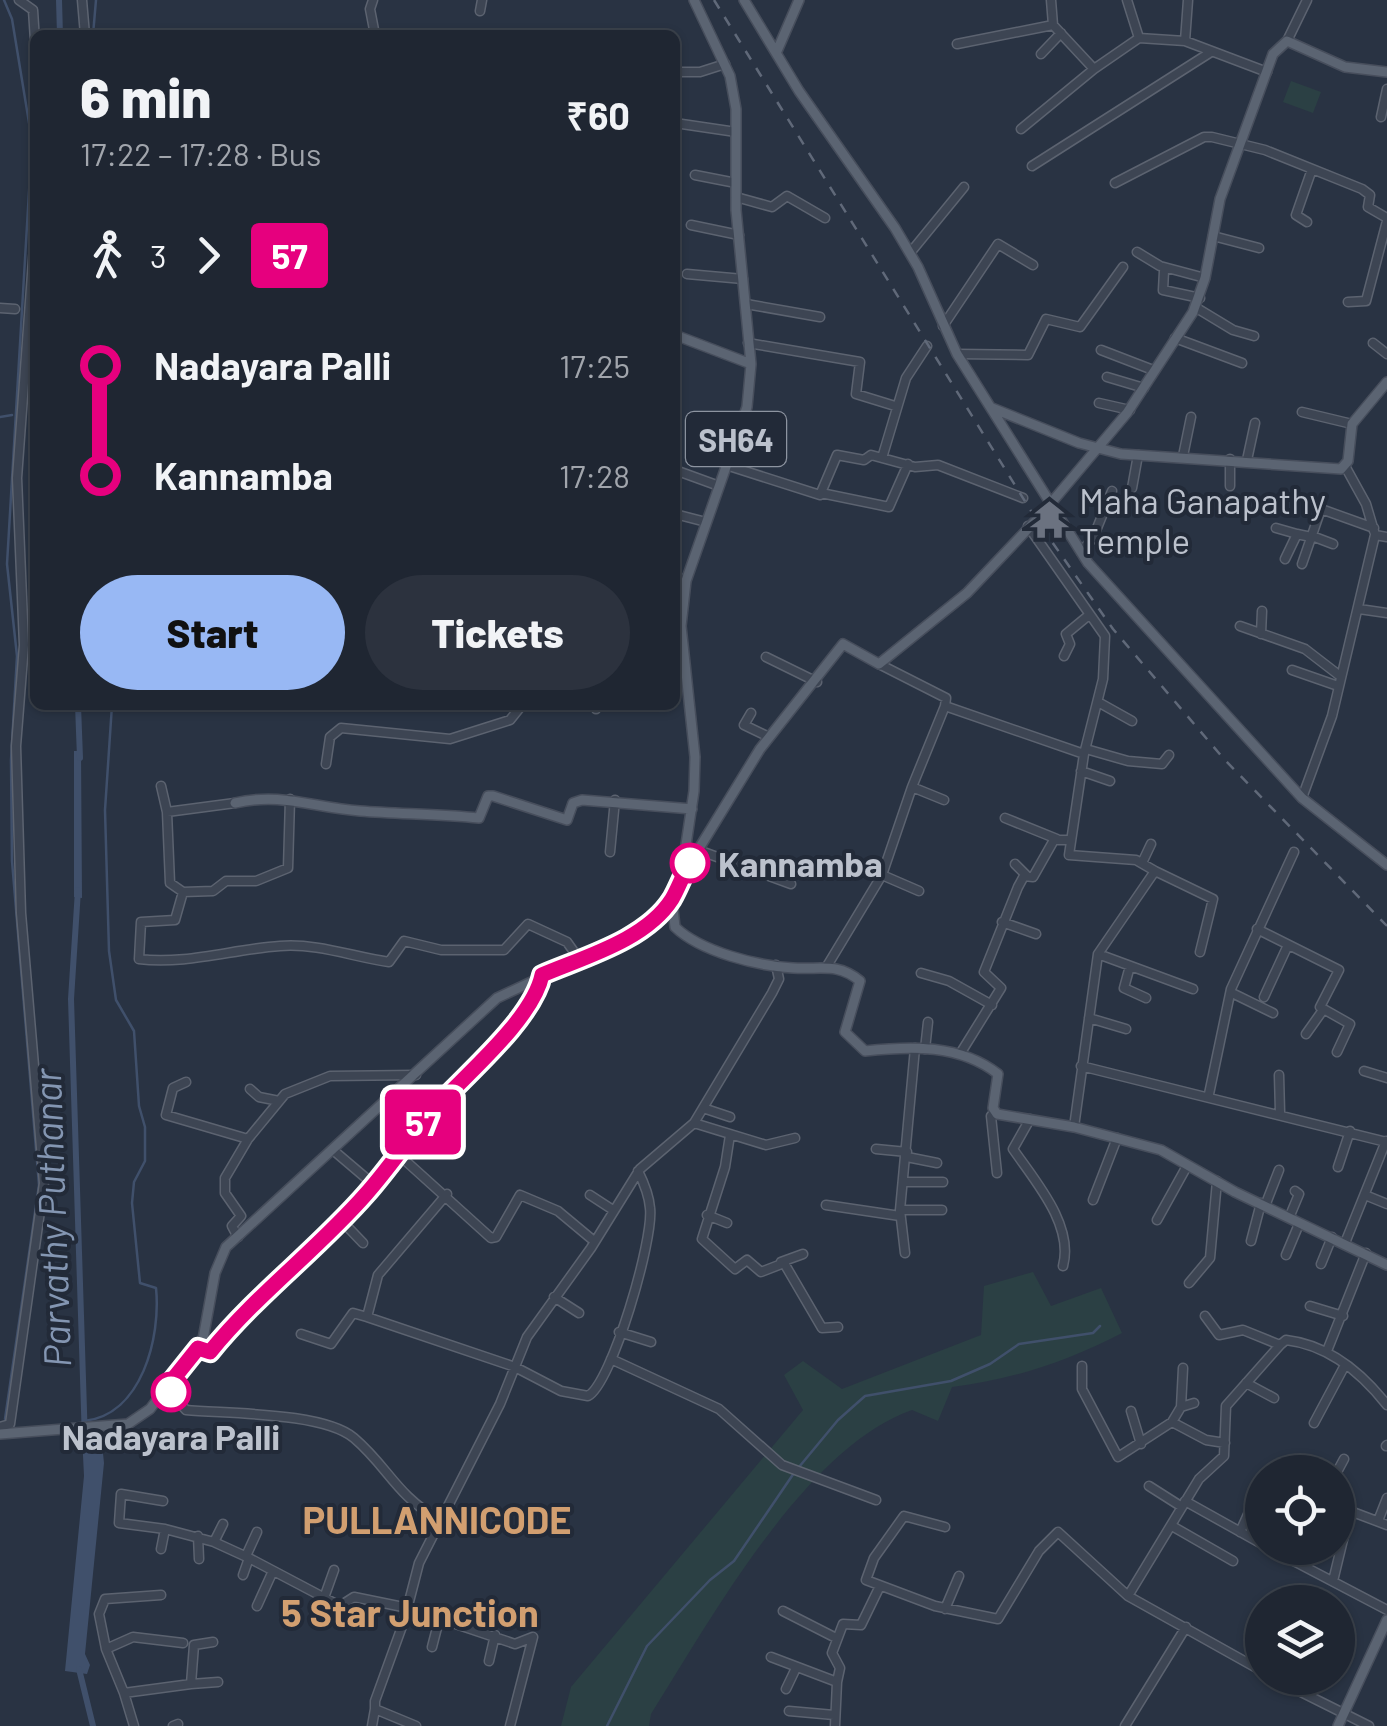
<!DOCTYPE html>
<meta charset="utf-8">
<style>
body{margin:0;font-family:Barlow,sans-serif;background:#2c323e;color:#f1f3f6;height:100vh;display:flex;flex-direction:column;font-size:38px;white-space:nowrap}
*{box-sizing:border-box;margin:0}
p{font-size:32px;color:#a1a5ac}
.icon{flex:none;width:55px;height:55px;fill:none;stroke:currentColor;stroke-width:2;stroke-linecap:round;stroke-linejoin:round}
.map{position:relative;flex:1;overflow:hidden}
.details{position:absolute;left:30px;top:30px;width:650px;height:680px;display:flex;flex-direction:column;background:#1f2632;border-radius:15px;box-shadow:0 2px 8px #0004,0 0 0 2px #3c434d}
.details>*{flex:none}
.badge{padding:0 20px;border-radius:8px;font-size:35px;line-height:65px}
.tools{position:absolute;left:1245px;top:1455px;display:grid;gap:20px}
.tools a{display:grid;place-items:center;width:110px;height:110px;border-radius:50%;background:#1f2632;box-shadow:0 2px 8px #0004,0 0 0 2px #3c434d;font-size:50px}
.map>.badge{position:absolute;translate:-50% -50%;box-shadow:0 0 0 5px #fff}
.legs{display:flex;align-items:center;gap:15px;height:110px;padding:0 50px;font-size:32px}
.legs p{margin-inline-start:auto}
.overview{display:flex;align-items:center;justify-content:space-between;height:170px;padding:0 50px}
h1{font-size:55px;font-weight:800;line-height:75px}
.primary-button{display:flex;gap:20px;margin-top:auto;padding:20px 50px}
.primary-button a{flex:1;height:115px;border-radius:60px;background:#98b8f4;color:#111;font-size:40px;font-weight:800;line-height:115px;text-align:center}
.primary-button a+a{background:#2c323e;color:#f1f3f6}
ul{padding:0 50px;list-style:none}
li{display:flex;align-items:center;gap:35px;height:110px;font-size:38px}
li i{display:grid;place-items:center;width:15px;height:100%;margin:0 12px;background:currentColor}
li i::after{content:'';width:25px;height:25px;margin:-12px;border:8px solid;border-radius:50%;background:#1f2632}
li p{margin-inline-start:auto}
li:first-child i{background:linear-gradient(#0000 50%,currentColor 0)}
li:last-child i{background:linear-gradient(currentColor 50%,#0000 0)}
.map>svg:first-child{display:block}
</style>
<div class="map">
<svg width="1387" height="1726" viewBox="0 0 1387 1726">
<rect width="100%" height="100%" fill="#293343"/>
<!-- green -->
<path fill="#2b4044" d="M1291,81L1321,92L1313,113L1283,102Z
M1033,1272L1051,1306L1101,1288L1122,1333C1066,1362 1014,1379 952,1387L938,1421L912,1410C805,1447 710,1621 651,1714L649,1726H561L571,1687L803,1410L784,1375L803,1361L842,1389L981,1335L984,1286Z"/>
<!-- water -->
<path fill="#40506b" d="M74,751H81L82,898L74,897Z
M101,1434L104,1463L85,1654L90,1665L87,1674L65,1671L84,1476L82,1435Z"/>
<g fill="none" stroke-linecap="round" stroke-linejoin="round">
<!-- stream -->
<path stroke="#40506b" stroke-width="2.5" d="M4,0L12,19L32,141L7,564L17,656L11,760L12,861L39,1185L5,1419
M93,35L96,0
M0,417L12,415
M84,1421C142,1415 161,1337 156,1288L140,1283L132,1203L134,1182L145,1161V1127L139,1106L134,1031L116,1000L109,951L105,810L112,705
M799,1467L838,1420L865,1396L951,1381L990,1364L1019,1344L1093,1333L1100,1326
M607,1726L647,1646L710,1580L734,1561L794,1473"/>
<!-- canal -->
<path stroke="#40506b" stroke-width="6" d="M59,0L60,35
M78,705L80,758
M78,890L71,999L85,1442
M79,1669L93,1726"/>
<defs>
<path id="minor" d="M19,0L33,10L35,41
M82,0L85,35
M373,0L370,9L375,35
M1051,0L1053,25L1094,69L1139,38L1185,41L1267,72
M1127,0L1139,38
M480,11L482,0
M1185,41L1188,0
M1287,41L1307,0
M957,44L1053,25
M1041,54L1061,33
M675,72H700L725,64
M1381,117L1387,89
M675,123L736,132
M1021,129L1094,69
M1032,166L1211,52
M695,175L736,183
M1115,183L1204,137H1212L1265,150L1362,189L1370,195L1368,207L1387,218
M736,197L772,207L787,196L825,218
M1307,222L1296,215L1311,172
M691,225L739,235
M1213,236L1259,248
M1137,252L1160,266L1205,278
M910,253L964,187
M1164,271L1163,290L1200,298
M687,274L743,279
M1348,302L1366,301L1387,221
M746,304L820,317
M1195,307L1233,330L1254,336
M0,308L15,309
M943,326L998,244L1033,265
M1175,338L1242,363
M748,343L860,362L856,394L895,406
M1373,343L1387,354
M1101,350L1153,370
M957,354L1028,355L1046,319L1080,327L1123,267
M1107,377L1144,388
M1099,403L1130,410
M1302,412L1352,424
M1183,456L1191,417
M882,458L906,378L927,346
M1230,459V486
M1247,460L1255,423
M726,465L820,495L837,455L864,460L871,455L915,467L938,465L1023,498
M1345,466L1366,504L1374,531
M675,470L719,486
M1132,488L1138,455
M821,493L889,507L908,464
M675,514L706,522
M1028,526L1105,636L1103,679L1084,754L1069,855L1136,860L1155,871L1098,954L1074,1127
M1276,528L1297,534
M1312,536L1333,544
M1081,552L1093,538L1112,491
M1285,559L1297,534L1311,537
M1302,564L1321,509L1374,528
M675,576L686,581
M1359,609L1387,613
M1240,626L1305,649L1340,676
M1261,634L1262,611
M1064,656L1070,644L1066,634L1089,615
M766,657L817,682
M879,664L946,698L945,706L1084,754
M1292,670L1338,686
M1098,702L1132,721
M596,709V705
M751,713L744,725L769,737
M1086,749L1128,761L1162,764L1169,755
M326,764L330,737L341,728L450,739L510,720L522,705
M1081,771L1110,781
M161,786L167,812L235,803
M912,787L882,875L919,891
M1302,798L1332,716L1375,535L1387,537
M290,799L288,868L256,881H226L213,891L183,892L175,920L141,922L139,959C185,965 234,949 280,946C318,943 353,957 389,962L404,941L441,950H504L528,924L567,942L579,959
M944,800L912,787L945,706
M167,812L170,883L183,892
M1005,818L1057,839
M698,850L791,884
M610,852L615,800
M1142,863L1151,844
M1015,864L1026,875
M1155,871L1213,899L1200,952
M1002,922L1036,934
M1257,929L1339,970L1320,1007L1350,1024L1337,1052
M1098,954L1193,989
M827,966L882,875
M1130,966L1124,988L1146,998
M921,973L949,981L992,1005
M1232,993L1273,1013
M1264,997L1288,945
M1089,1018L1126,1029
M1306,1034L1323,1010
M925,1049L928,1022
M960,1054L1001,988L984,972L1018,887L1024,876L1033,877L1054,840H1069
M1081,1066L1386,1142
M1364,1071L1387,1078
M1279,1075L1280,1112
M186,1082L173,1088L166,1115L248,1139
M250,1089L259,1097L279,1101
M1209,1094L1231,989L1294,852
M703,1108L730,1117
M995,1112L991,1116L997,1173
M1030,1119L1013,1149C1035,1181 1074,1225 1063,1266
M694,1123L766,1145L795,1138
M730,1135L725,1167L702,1239L735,1269L747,1260L761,1272L784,1263L822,1328L838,1327
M876,1149L907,1152
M333,1150L373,1184
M398,1154L491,1238L496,1237L520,1195L558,1211L594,1241
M907,1157L937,1163
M1338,1167L1350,1131
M903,1182H943
M447,1194L378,1275L367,1317L515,1367L561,1391L588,1396C612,1383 654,1239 650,1208C649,1195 644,1183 638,1171
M590,1195L613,1210
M1365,1195L1387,1204
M1093,1200L1117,1138
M826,1205L900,1216
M1265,1206L1279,1170
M900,1210H942
M707,1215L727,1223
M1289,1218L1299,1194L1295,1191
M340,1219L363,1243
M1157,1220L1187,1166
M238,1237L232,1226L241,1216L225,1193V1178L248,1139L285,1094L330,1076L416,1075
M1251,1241L1261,1203
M1345,1243L1386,1141
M905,1253L900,1210L915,1048
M1286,1255L1299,1224
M781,1262L803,1254
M1321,1264L1332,1237
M1189,1283L1210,1258L1217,1181
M554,1297L579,1313
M1310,1306L1343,1316
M1205,1316L1219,1335L1243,1330L1280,1345L1286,1340C1329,1345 1361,1372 1387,1405
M619,1332L651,1342
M301,1334L331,1344L353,1313L367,1317
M198,1348L210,1351C257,1294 317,1250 366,1194C391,1166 412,1133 438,1105C468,1072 533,1019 542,975
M1327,1351L1366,1253
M611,1359L719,1409L782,1465L876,1500
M1082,1366V1389L1118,1457L1172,1422L1206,1440L1225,1443
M1246,1383L1274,1398
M166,1388L186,1410C228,1414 323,1412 354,1438C388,1467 396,1495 438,1519
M1181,1407L1183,1368
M1131,1411L1141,1444
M1172,1422L1181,1407L1194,1403
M1314,1423L1345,1365
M0,1427L10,1424L44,1183L21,913L16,746L24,645L17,478L35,233
M1386,1446L1387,1445
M1308,1472L1311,1468
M1337,1472L1344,1459
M1149,1486L1182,1507
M163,1501L121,1494L119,1523L165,1529
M1185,1501L1262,1544
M1378,1521L1387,1498
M223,1524L214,1542L249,1558
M1172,1526L1233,1561
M945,1527L904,1516L874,1558L866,1580L935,1606L998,1619L1039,1551L1058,1532L1128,1596L1262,1671
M1240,1532L1259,1490
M198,1536L199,1559
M1269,1548L1387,1610
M161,1549L165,1529L214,1542
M246,1556L257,1532
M243,1575L249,1558L340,1606L354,1597L408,1608L515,1644L533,1637L510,1726
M1333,1581L1350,1511L1387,1525
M1128,1596L1199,1479L1224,1456L1226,1406L1280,1345
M324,1598L334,1570
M257,1606L272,1573
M945,1609L959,1576
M783,1611L836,1638
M432,1647L439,1620
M106,1649L99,1614L105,1599L161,1595
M771,1657L837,1682L835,1726
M489,1661L495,1635
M1273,1678L1369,1726
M837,1682L840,1668L832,1653L843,1624L861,1625L879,1588
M191,1684L218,1682
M786,1689L796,1668
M124,1693L106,1649L133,1637L183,1643
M789,1711L834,1715
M134,1726L124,1693L191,1684L194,1645L213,1642
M173,1726L178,1724
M372,1726L375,1709
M416,1726L375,1709V1701L404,1621L419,1563L500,1404L527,1337L591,1248L640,1169L694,1123L772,993L779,979L776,965
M1125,1726L1186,1627"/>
<path id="major" d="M744,0L799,91L895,228L918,267L957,354L1088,563L1302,798L1387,865
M777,51L799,0
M675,335L751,364
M992,408L1079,443L1121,454L1341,469L1348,461L1352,424L1387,382
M235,803C282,792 314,808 360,811C400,814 439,814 479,818L488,796H493L567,820L573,803L582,800L692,809
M684,873L760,749L843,644L879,664L967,593L1041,515L1127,413L1193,312L1205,278L1220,199L1273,54L1287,41L1345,67L1387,72
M672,899L675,927C701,952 758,966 793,968C820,970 837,962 860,981L845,1032L865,1051C910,1046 960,1044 998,1074L993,1108L997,1114L1074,1127L1161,1150L1235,1192L1387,1265
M0,1434L128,1424L150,1409L203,1339L215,1273L226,1247L497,998L630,936L672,899L681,878L694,791L695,757L681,626L686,581L747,407L751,364L736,210V109L730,76L694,0
M1338,1726L1387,1620"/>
</defs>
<!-- minor casing -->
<use href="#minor" stroke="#5c6370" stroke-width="11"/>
<!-- major casing -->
<use href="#major" stroke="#474e5c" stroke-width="12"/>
<!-- minor -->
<use href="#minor" stroke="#3d4553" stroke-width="8"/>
<!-- major -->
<use href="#major" stroke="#5b6472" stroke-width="9"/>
<!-- rail -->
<path stroke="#606979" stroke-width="2.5" stroke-dasharray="10 10" stroke-linecap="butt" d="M714,0L1036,519L1113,629L1224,759L1387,926"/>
</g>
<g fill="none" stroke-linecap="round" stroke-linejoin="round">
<defs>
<path id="line-1" d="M171,1392L166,1388L198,1348L210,1352C257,1294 317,1250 366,1194C391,1166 412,1133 438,1105C468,1073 533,1018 542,975C584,957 646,940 672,899C679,887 683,874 690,863"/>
</defs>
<!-- line-1 casing -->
<use href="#line-1" stroke="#fff" stroke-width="22"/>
<!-- line-1 -->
<use href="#line-1" stroke="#e6007e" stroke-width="15"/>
</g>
<!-- icons -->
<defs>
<symbol id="temple-bare" viewBox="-9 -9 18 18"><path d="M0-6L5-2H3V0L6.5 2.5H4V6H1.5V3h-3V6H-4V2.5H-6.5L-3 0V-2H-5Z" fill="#6b7280" stroke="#222a38" stroke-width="2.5" paint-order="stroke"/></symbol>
</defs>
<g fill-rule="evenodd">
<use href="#temple-bare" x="1022" y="492" width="55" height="55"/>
</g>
<!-- markers -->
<g fill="#fff" stroke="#e6007e" stroke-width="5">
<circle cx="690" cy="863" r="18"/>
<circle cx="171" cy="1392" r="18"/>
</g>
<g text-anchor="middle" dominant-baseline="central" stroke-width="8" stroke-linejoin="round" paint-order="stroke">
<!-- shield labels -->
<rect fill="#222a38" stroke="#8d94a0" stroke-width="2.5" x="686" y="412" width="100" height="54" rx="8"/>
<g font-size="32" font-weight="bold" fill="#bbc1cc">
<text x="736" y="439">SH64</text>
</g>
<!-- poi labels -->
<g font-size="35" fill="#bbc1cc" stroke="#222a38" text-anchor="start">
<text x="1079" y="500">Maha Ganapathy<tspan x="1079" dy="40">Temple</tspan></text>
</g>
<!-- stop labels -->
<g font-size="35" font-weight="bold" fill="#bbc1cc" stroke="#222a38" text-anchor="start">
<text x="718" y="863">Kannamba</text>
<text x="171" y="1436" text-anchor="middle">Nadayara Palli</text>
</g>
<!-- water labels -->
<g font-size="38" font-style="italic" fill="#8496b2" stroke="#222a38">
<text transform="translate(51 1218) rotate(-92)">Parvathy Puthanar</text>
</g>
<!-- neighbourhood labels -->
<g font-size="38" font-weight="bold" fill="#d29f70" stroke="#222a38">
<text x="437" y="1519">PULLANNICODE</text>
<text x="410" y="1612">5 Star Junction</text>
</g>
</g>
</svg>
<div class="tools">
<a><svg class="icon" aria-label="locate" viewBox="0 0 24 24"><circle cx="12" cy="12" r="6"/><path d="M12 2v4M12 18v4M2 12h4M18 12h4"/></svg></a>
<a><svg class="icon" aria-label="layers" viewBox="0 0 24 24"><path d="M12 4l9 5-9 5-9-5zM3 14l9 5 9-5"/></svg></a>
</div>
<b class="badge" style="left:423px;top:1122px;background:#e6007e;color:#fff">57</b>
<section class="details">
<div class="overview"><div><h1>6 min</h1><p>17:22 – 17:28 · Bus</p></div><b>₹60</b></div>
<div class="legs"><svg class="icon" aria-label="walk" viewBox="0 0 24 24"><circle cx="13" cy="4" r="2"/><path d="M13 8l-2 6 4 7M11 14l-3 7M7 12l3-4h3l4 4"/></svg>3<svg class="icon" aria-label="forward" viewBox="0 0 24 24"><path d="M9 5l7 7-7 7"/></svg><b class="badge" style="background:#e6007e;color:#fff">57</b></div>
<ul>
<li><i style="color:#e6007e"></i><b>Nadayara Palli</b><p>17:25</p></li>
<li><i style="color:#e6007e"></i><b>Kannamba</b><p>17:28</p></li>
</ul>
<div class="primary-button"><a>Start</a><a>Tickets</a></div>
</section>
</div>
